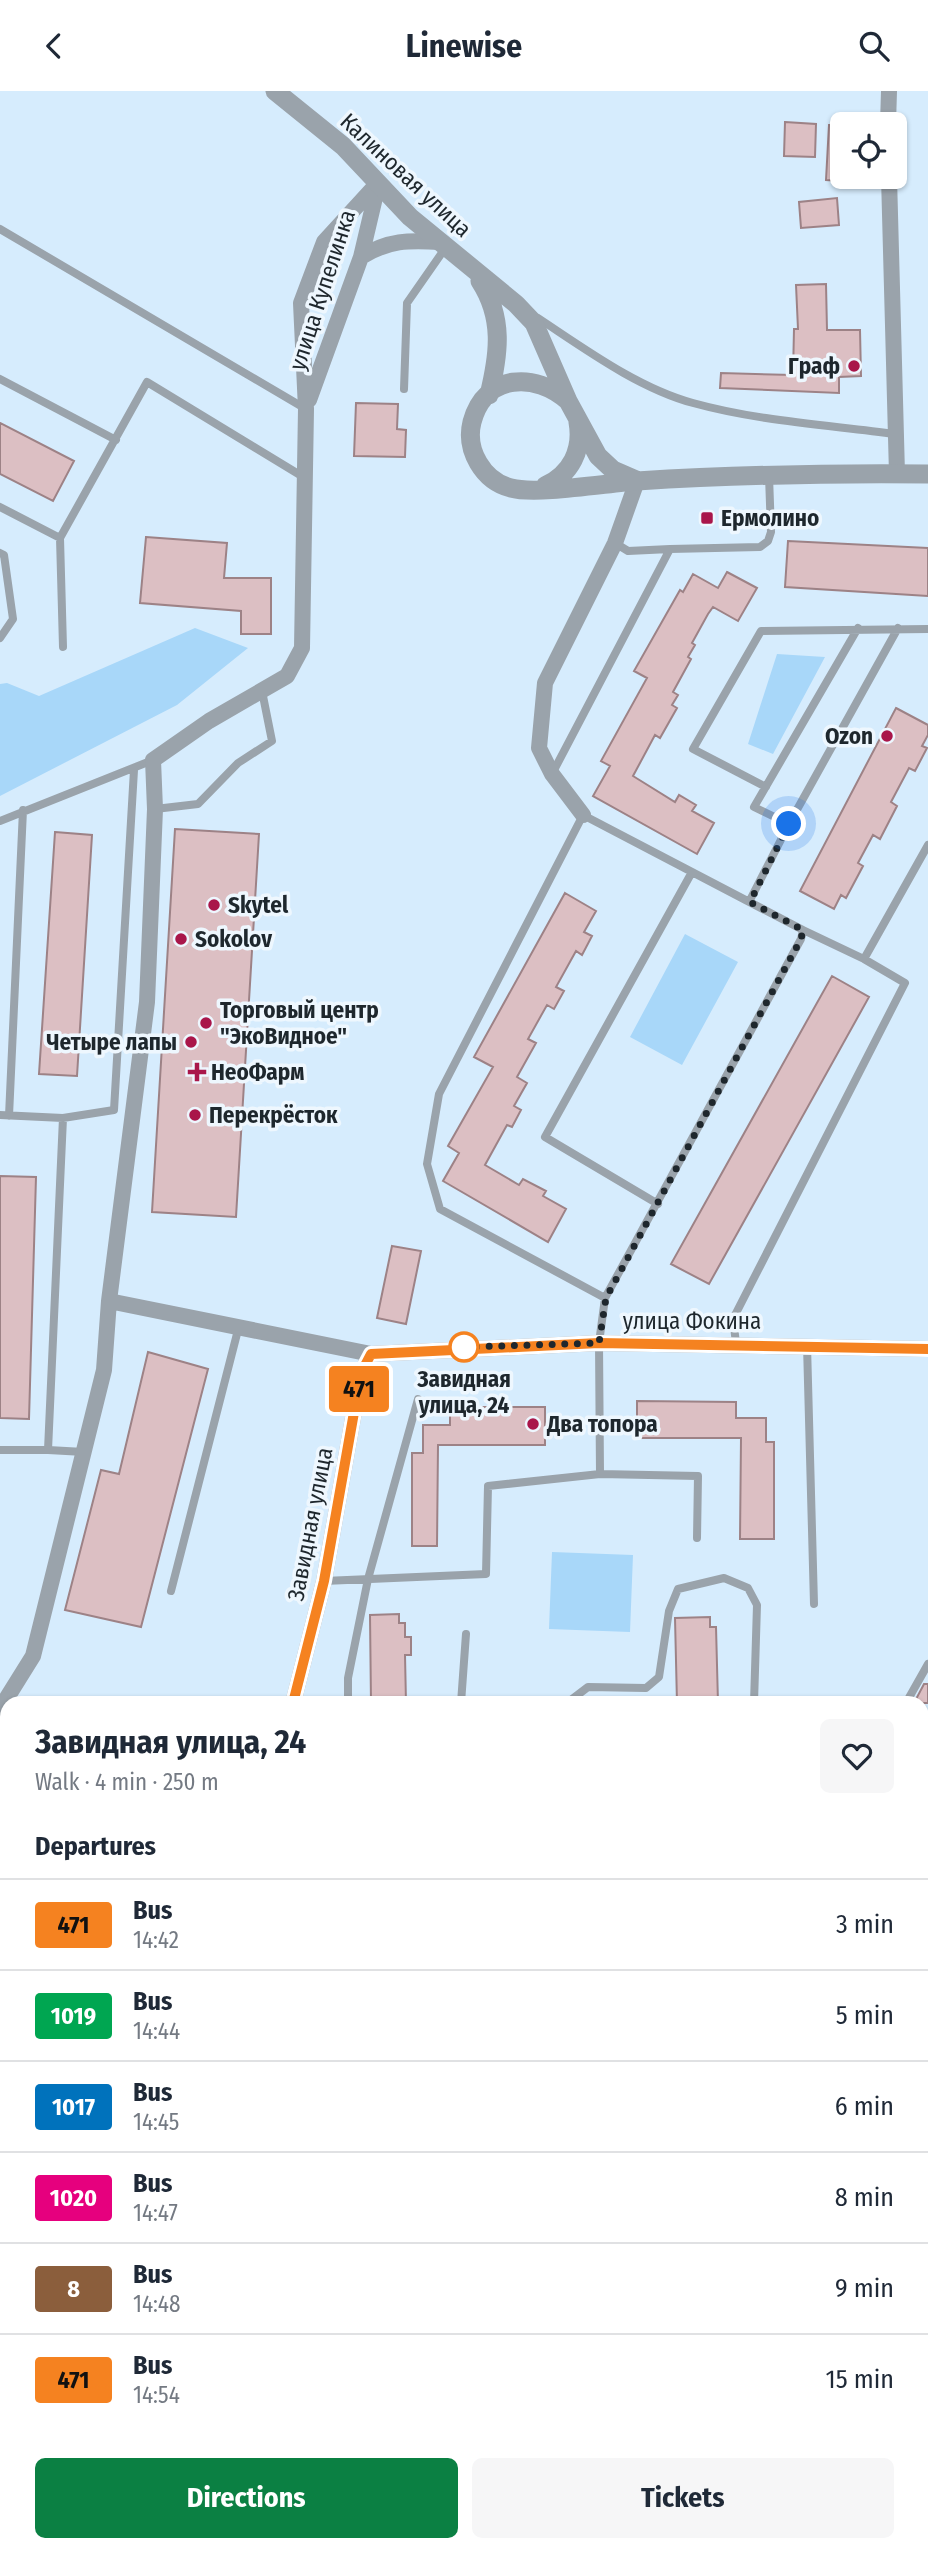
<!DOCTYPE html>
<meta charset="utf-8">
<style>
body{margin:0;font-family:"Fira Sans Condensed",sans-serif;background:#f6f6f7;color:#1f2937;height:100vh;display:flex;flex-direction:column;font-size:26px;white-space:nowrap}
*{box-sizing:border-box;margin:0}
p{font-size:23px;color:#747a83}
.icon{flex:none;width:38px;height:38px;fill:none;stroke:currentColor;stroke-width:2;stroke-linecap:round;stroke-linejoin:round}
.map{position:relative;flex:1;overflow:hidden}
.drawer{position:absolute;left:0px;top:1605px;width:929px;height:856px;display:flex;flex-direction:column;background:#fff;border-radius:21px 21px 0 0;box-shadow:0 2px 5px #0004}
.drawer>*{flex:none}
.badge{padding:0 14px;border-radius:5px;font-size:24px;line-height:46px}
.fabs{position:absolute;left:830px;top:21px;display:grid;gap:14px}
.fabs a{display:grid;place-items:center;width:77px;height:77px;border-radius:10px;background:#fff;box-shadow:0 2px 5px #0004;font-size:35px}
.you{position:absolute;width:35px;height:35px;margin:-18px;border:5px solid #fff;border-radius:50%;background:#1a73e8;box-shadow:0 0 0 10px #1a73e833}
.map>.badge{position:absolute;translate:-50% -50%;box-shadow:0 0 0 4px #fff}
h2{padding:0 35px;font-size:26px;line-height:63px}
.round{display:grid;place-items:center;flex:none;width:74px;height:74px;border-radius:10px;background:#f6f6f7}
.head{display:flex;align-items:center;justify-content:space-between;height:119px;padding:0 35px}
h1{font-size:33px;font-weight:700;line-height:52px}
.button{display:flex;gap:14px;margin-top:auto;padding:14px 35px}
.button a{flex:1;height:80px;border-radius:10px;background:#0b8043;color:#fff;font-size:28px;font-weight:700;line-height:80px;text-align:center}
.button a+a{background:#f6f6f7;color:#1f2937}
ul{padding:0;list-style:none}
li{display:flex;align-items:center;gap:21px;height:91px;padding:0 35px;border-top:2px solid #e0e1e3}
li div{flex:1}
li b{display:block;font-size:26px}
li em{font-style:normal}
li .badge{min-width:77px;font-weight:700;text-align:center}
header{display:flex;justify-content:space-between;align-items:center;height:91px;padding:0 35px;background:#fff;font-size:32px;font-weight:700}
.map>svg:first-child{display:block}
</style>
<header><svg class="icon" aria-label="back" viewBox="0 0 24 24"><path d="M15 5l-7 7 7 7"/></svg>Linewise<svg class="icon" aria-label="search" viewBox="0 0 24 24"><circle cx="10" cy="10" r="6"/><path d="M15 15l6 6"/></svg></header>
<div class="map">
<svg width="928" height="2460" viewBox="0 0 928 2460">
<rect width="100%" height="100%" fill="#d6ecfd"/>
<!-- green -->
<path fill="#a8d7f9" d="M195,537L248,557L177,614L0,705V593L7,592L39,605Z
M777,563L825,566L773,663L748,653Z
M685,843L738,871L682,974L630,946Z
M552,1461L633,1464L630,1541L549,1538Z
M0,1738L3,1739V1840L0,1843Z"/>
<!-- building -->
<path fill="#dcbfc3" stroke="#9d8286" stroke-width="2" d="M785,31L816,33L815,66L784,65Z
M829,34L842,35V90L826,89Z
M837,107L839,134L801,137L799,111Z
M826,193L827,239H860L861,285L839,286V302L720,297L721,282L793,284L794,238H798L796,194Z
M356,312L398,313L397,338L406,339L405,366L354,365Z
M0,332L74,370L53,410L0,383Z
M146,446L227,452L224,487H271V543H241V520L140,512Z
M788,450L928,457V505L785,496Z
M727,481L757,497L738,530L713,516L708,523L692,552L695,554L688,566L691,568L673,601L678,604L672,614L677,617L660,647L655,644L633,685L675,711L679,704L696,714L692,720L714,732L697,763L593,705L610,675L601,670L647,587L634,580L680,499L683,501L693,483L718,497Z
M896,617L928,634V644L922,655L927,657L915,680L909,677L891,711L897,715L880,748L873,744L858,772L863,775L846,807L841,804L834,818L800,800Z
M175,738L259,743L236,1126L152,1121Z
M55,741L92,744L77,985L39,983Z
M565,802L596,820L584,841L592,845L582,864L576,860L556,896L564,900L554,918L547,914L528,948L536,952L517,986L527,992L514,1015L521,1019L512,1036L507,1034L485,1074L519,1094L523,1088L546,1100L543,1105L566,1118L548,1151L443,1090L459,1062L448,1055L493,976L474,966Z
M832,885L869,906L709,1193L671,1173Z
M0,1085L36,1086L29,1328L0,1327Z
M392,1155L421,1160L406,1233L377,1227Z
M148,1261L208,1278L141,1536L65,1519L101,1379L119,1383Z
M637,1310L736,1311V1327H766V1351H774V1448H740L741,1347H637Z
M450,1316H545V1354H438L437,1455H412V1362H423V1334H450Z
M399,1523V1532H405V1546H411V1564H405L406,1612H371L370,1524Z
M710,1526V1536H716L718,1612H677L675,1527Z
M924,1593H928V1612H914Z"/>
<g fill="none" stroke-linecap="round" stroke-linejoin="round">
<!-- service -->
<path stroke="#9aa3ab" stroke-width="8" d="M0,138L306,318
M538,227C585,258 638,297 693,312C758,330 828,334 895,343
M0,288L116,349
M404,298L407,212L446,156
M0,416L60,447
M670,458L760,456L768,450L771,441L769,385
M0,462L4,464L13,528L0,547
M63,556L60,447L147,291L305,387
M552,683L670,458L628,460L615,452
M766,696L693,658L761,540L928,538
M155,718L198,713L238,672L272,650L262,600
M583,724L803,839L801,848L605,1207L440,1118L427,1073L439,1003Z
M0,730L153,669
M789,733L898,537
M749,811L789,733L754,716L858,537
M864,868L928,754
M0,1024L63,1027L114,1019L134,679
M9,1025L23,719
M658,1113L545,1046L692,781
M736,1252L733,1228L905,892L864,868L803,839
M807,1254L814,1513
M0,1359H48L63,1027
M48,1359L84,1361
M600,1383L698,1385L697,1447
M324,1490L486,1483L488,1395L600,1383L599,1252L605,1207
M171,1500L239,1235
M348,1612V1587L368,1488L418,1308
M461,1612L466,1543
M567,1612L588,1596L646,1597L659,1586L669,1520L678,1498L724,1487L748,1497L757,1514L754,1612
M906,1612L928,1573
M922,1787L928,1788
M922,1837H928
M922,1948H928
M922,2019H928
M922,2137L928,2136
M0,2317H7
M922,2396L928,2385
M922,2429L928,2432
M77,2460L78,2454
M251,2460V2454
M368,2460V2454
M907,2460V2454"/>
<!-- minor -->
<path stroke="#9aa3ab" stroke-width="16" d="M888,33L889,0
M889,86L897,383
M361,166C388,149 409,149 440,151
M309,309L361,166L378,94
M583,724L552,683L539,657L545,592L615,452L637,390
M109,1210L371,1263L599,1252L928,1258
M293,1612L324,1490L361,1282L371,1263
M0,1618L33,1565L104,1279L109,1210L147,911L155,718L153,669L209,630L287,585L302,557L306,318L301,212L324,151L378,92
M922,2227L928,2216
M922,2241L928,2244
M0,2272L7,2259"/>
<!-- tertiary -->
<path stroke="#9aa3ab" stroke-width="19" d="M275,0L343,55L410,126L516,213L534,232L568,310L598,365L613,379L636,389
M480,190C504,227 499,263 489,304
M568,310C536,281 485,282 472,331C465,359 483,390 511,397C536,404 607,392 637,390C734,384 831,382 928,383
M545,395C571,383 583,359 578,331"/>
</g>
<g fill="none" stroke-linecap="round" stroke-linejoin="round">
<defs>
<path id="line" d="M293,1612L324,1490L361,1282L371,1263L599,1252L928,1258"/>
</defs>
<!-- line casing -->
<use href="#line" stroke="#fff" stroke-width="16"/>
<!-- line -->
<use href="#line" stroke="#f58220" stroke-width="10"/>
<!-- walk -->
<path stroke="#1e272d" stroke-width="7" stroke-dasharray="0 12.6" d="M464,1256L599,1252L606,1207L801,848L803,839L750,811L789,733"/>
</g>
<!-- markers -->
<g fill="#a9164a" stroke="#eef7fe" stroke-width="2.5">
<circle cx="854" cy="275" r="7"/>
<rect x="700" y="420" width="14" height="14" rx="3.5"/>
<circle cx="887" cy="645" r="7"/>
<circle cx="214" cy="814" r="7"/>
<circle cx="181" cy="848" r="7"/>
<circle cx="206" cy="932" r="7"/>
<circle cx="191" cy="951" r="7"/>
<path d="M193.5 970.5h7v7h7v7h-7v7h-7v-7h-7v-7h7z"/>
<circle cx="195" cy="1024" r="7"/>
<circle cx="533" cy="1333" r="7"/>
</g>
<circle fill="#fff" stroke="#f58220" stroke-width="3.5" cx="464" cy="1256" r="14"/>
<g text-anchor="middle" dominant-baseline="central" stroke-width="7" stroke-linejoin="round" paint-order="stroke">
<!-- street labels -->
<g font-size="23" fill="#1e272d" stroke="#eef7fe">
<text transform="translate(406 84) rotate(43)">Калиновая улица</text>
<text transform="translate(322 199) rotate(-72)">улица Купелинка</text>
<text x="692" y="1230">улица Фокина</text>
<text transform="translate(310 1433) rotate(-79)">Завидная улица</text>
</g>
<!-- poi labels -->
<g font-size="23" font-weight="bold" fill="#1e272d" stroke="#eef7fe" text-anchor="start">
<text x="840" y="275" text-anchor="end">Граф</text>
<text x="721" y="427">Ермолино</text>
<text x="873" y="645" text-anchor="end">Ozon</text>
<text x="228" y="814">Skytel</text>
<text x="195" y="848">Sokolov</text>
<text x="220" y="919">Торговый центр<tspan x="220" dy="26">"ЭкоВидное"</tspan></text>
<text x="177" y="951" text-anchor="end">Четыре лапы</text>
<text x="211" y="981">НеоФарм</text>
<text x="209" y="1024">Перекрёсток</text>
<text x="547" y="1333">Два топора</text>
</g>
<!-- stop labels -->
<g font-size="23" font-weight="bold" fill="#1e272d" stroke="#eef7fe">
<text x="464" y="1288">Завидная<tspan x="464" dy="26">улица, 24</tspan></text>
</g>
</g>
</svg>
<div class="fabs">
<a><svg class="icon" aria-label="locate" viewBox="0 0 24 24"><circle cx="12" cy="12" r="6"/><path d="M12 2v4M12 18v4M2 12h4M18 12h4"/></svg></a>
</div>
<div class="you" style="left:789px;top:733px"></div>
<b class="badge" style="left:359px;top:1298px;background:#f58220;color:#111">471</b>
<section class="drawer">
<div class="head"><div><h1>Завидная улица, 24</h1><p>Walk · 4 min · 250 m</p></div><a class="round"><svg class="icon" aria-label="heart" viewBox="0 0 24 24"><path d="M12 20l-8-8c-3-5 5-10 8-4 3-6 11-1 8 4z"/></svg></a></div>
<h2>Departures</h2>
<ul>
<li><span class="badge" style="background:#f58220;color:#111">471</span><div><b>Bus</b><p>14:42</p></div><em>3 min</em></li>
<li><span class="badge" style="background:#00a651;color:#fff">1019</span><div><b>Bus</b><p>14:44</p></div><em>5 min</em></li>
<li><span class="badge" style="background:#0072bc;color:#fff">1017</span><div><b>Bus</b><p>14:45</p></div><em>6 min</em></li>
<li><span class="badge" style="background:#e6007e;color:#fff">1020</span><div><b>Bus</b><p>14:47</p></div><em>8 min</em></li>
<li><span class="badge" style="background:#8b5e3c;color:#fff">8</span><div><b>Bus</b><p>14:48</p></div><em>9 min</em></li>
<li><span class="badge" style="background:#f58220;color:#111">471</span><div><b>Bus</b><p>14:54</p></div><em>15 min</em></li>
</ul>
<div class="button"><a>Directions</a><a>Tickets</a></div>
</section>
</div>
